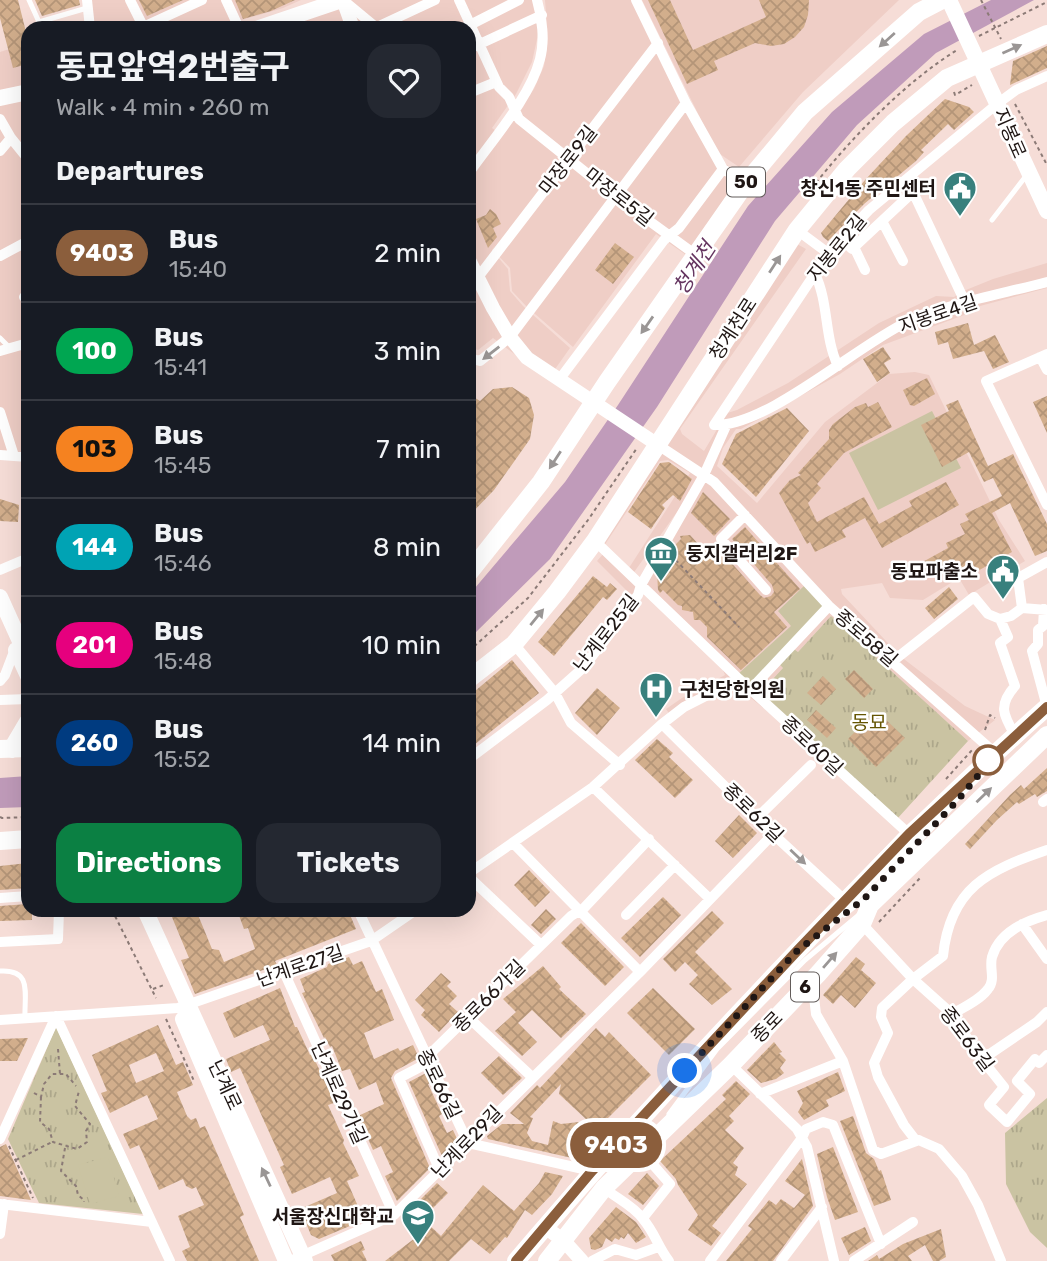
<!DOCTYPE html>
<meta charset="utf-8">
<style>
body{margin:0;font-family:Rubik,"Noto Sans KR",sans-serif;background:#242831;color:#f1f3f6;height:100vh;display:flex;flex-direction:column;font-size:26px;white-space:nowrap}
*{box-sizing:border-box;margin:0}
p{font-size:23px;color:#9ea1a6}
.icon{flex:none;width:38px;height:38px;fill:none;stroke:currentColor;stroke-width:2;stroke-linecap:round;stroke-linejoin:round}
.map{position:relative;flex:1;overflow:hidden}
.panel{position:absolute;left:21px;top:21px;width:455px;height:896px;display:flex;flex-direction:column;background:#171b24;border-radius:21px;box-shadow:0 7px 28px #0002}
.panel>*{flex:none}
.badge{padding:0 14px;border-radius:23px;font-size:24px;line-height:46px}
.you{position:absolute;width:35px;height:35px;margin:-18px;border:5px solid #fff;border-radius:50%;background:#1a73e8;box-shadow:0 0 0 10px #1a73e833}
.map>.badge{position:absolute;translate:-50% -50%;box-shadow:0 0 0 4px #fff}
h2{padding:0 35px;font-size:26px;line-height:63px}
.round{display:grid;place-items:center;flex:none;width:74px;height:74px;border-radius:21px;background:#242831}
.head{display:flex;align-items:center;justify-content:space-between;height:119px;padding:0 35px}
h1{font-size:33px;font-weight:700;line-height:52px}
.primary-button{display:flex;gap:14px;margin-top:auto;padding:14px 35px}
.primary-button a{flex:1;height:80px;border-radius:21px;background:#0b8043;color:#fff;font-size:28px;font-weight:700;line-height:80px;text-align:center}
.primary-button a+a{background:#242831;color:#f1f3f6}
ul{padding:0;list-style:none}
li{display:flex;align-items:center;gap:21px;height:98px;padding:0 35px;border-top:2px solid #363941}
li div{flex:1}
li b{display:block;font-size:26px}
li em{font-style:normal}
li .badge{min-width:77px;font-weight:700;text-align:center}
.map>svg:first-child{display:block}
</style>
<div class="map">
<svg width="1047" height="1261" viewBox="0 0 1047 1261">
<defs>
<pattern id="grass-tufts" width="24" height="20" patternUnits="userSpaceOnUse" patternTransform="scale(1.75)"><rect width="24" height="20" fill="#cac3a2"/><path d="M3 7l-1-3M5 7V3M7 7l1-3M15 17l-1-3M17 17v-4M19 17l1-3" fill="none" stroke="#ada78b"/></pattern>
<pattern id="building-cross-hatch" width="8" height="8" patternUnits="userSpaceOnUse" patternTransform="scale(1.75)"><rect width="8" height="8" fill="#d2ae8c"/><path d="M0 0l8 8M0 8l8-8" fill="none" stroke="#b49578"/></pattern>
</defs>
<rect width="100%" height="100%" fill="#f6ddd7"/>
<!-- built -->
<path fill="#efcec6" d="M91,0H128L143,28H73L92,22Z
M132,0H301L283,8L214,28H145Z
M352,0H535L539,30L532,62L516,94L492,128L501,135L534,89L544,66L548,39L545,0H640L719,158L743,179L689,257L656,234L573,347L527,307L512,291L510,268L493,250L495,246L492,250L508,269L510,291L523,306L570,348L548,379L493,338L478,350L469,347V28H270Z
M642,0H899L803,92L739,167L717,152Z
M28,43V454L0,453V52Z
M797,244L806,249L680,429L682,434L704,451L719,426L721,415L737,410L788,383L879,323L936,296L954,297L961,292L993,279L1047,263V288L980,306L975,311L883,345L840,374L741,429H736L723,448L717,466L757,503L825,422L889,374L915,372L929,375L999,520L1025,561L969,595L959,578L923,600L890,598L882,583L841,589L842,594L900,656L965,706L995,720L968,741L831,616L798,652L794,649L780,665L783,668L760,693L771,714L737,687L694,704L673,719L666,709L682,698L725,675L720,663L650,594H642L636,600L597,561L604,553L641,587L697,484L632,575L627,571L690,473L668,460L660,461L604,546L602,538Z"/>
<!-- grass -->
<path fill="url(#grass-tufts)" d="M831,616L968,741L897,819L760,693L783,668L779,664L794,649L798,652Z
M56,1027L143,1214L39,1203L8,1139Z
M1047,1098V1248L1030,1232L1006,1184L1005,1133Z"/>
<!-- garden -->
<path fill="#cac3a2" d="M932,411L961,468L878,510L849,453Z
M804,586L823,606L750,686L737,675L791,626L778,611Z
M108,1157L119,1196L90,1204L78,1165Z"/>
<!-- water -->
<path fill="#c09bba" d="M991,0H1034L936,53L857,125L775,221L657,407L550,559L469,639V595L565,482L618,405L748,206L832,112L924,34Z
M28,776V807L0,808V778Z"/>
<!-- building -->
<path fill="url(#building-cross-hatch)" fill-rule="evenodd" d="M0,0H18L28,40V55L22,56L24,65L13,68L0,18Z
M35,0H79L80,5L42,16Z
M139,0H183L147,16Z
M235,0H295L271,11L243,19Z
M648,0H670L693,50L766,17L759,0H809L808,15L804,27L795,37L784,44L771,46L755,43L714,61L718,70L687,84Z
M1047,46V68L1010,85L1013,61Z
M945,99L969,107L974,112L954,130L948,124L921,150L924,152L916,161L864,204L828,241L823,237L821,233L865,180L906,136Z
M490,209L496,214L501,224L493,228L497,237L488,248L476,219L486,215Z
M615,243L634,257L613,284L595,270Z
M968,323L974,345L995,335L1009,362L993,369L984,351L953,359L948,342L938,345L935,332Z
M883,347L891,359L884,363L890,373L877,382L863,359Z
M927,378L935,394L914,406L910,405L903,390Z
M512,387L529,398L534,415L530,439L494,490L469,516V394L480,401L493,389Z
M1047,396V433L1033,402Z
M958,400L988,466L1013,454L1047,524V551L1035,556L1010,503L992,513L1012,552L974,573L971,565L952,576L947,566L925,578L919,564L948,548L946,543L965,534L960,524L969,520L965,514L1002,496L993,478L984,482L969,452L942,467L921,425L949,411L946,405Z
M878,402L892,427L844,453L817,484L821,488L808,503L817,522L864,497L879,524L912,506L909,501L946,482L959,505L882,548L865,518L842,530L846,537L815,552L810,542L807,544L779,493L790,480L801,475L798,473L829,439V430L833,424L855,407L866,403L868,407Z
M787,408L809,431L756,497L722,464L736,434Z
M669,462L692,479L680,501L673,495L662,505L665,508L651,529L628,512L660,463Z
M703,492L730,519L714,536L691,513Z
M0,499L19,505L18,522L0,521Z
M745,527L800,589L774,612L787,627L741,670L707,637V627L700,620H694L693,612L682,610V606L678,605L663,590L660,593L658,590L657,572L671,549L681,539L680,536L690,535L712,559L717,555L728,559L760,595L764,598L771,596L774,592L772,585L732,539Z
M593,576L607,587L610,583L617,589L607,600L603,597L554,656L538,642Z
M949,587L958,599L934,619L925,608Z
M512,660L539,693L469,749V696Z
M854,670L873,689L864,698L845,679Z
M823,676L836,689L821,705L807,693Z
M597,688L620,708L597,735L575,713Z
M816,710L836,728L827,738L807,720Z
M873,713L882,722L883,717L905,738L876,767L848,739Z
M657,739L673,753L669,757L693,780L675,798L635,760Z
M1047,768V791L1037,797L1035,794L1019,804L1017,802L997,820L970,849L965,844L1010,795L1021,785L1024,789Z
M739,815L757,833L733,858L715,841Z
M28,863V888L0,890V866Z
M529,870L550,892L535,907L514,885Z
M663,897L681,915L640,957L621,938Z
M28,904V910H32V920L0,921V906Z
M546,909L556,919L541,934L531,925Z
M169,910H196L212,949L219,950L224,962L255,949L248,928L244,929L237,910H348L356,929L275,961L277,965L195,994L181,960L189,958Z
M712,911L724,923L695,952L732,989L712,1005L689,984L698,975L685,962L675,972L663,959Z
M581,923L624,967L605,986L561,943Z
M349,957L353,965L362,961L376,992L382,989L394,1020L364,1033L374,1059L398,1048L400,1051L413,1045L419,1058L395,1071L391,1078L430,1168L397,1201L385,1176L393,1172L381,1146L373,1150L358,1116L384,1104L376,1082L359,1090L350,1069L342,1071L332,1046L330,1047L325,1037L324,1038L302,993L305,992L300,979L327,967L328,964Z
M856,957L865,964L861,970L876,983L855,1008L841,995L833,1004L823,995Z
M543,966L561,987L559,989L586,1014L561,1038L532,1010L518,1023L537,1042L522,1056L495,1031L516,1012L503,999Z
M441,973L451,982L447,986L457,996L449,1004L458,1012L439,1032L421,1015L425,1010L415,1000Z
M280,988L295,1027H297L310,1055L312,1054L329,1090L334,1103L328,1105L344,1140L343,1143L359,1176L347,1181L364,1220L319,1239L311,1235L300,1209L337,1193L330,1177L292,1194L280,1167L284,1165L240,1068L231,1072L226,1059L270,1040L263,1025L234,1038L223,1013Z
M653,988L695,1029L669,1055L627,1013Z
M158,1025L176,1065L183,1062L193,1085L177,1092L187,1116L191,1120L196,1118L200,1128L205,1126L244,1215L240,1217L259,1261H187L182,1251L190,1247L178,1216L204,1205L196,1187L192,1189L186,1186L183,1179L159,1190L139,1145L130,1149L123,1134L158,1119L147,1095L110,1113L101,1093L107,1091L92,1055ZM156,1053L164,1071L136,1083L129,1065Z
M596,1028L605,1037L609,1032L651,1075L595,1131L596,1132L572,1158L488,1139L487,1136L502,1124H524L510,1113L537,1085L540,1088ZM561,1084L559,1094L588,1121L561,1124L553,1121L548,1145L532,1141L527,1133L533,1118L530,1117Z
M28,1038L17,1061H0V1039Z
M774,1042L782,1052L779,1053L786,1060L780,1068L784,1073L776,1079L761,1083L747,1070Z
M499,1056L522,1078L503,1095L481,1073Z
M838,1072L845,1091L826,1100L829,1106L804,1120L798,1112L803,1103L797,1091Z
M426,1073L431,1083L428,1084L442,1114L439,1116L447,1133L453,1130L458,1141L442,1156L409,1082Z
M736,1081L750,1094L729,1116L734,1121L725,1130L744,1148L733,1163L738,1167L735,1175L747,1184L712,1226L721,1233L711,1246L688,1230L698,1215L678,1185L676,1179L660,1161L726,1099L722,1095Z
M853,1116L866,1153L874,1159L879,1171L881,1170L891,1200L874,1206L840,1121Z
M6,1144L31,1200L0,1196V1147Z
M833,1147L858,1212L835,1220L827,1197L817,1154Z
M802,1159L813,1206L773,1261H726L752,1229L748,1226L769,1200L776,1205L781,1199L794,1208L805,1195L785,1181Z
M545,1172L563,1176L552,1194L532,1215L525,1210L507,1238L505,1237L490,1254L471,1239L449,1261H385L419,1235L402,1218L437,1183L448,1193L430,1211V1214L425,1221L441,1236L483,1185L514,1211L539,1183Z
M647,1173L659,1186L643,1205L628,1194Z
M616,1207L636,1222L646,1237L636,1243L628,1233L624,1239L621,1237L619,1240L615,1238L612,1242L606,1238L602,1247L595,1250L591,1249L589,1238Z
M865,1227L871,1241L849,1255L841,1238Z
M941,1229L946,1257L939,1261H933L925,1245L908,1256L912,1261H868L877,1255L879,1259L903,1244Z
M361,1241L365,1250L362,1251L367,1261H334L331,1255Z"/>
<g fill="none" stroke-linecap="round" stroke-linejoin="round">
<!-- path -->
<path stroke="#8b7a76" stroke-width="2" stroke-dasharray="3.5 3.5" stroke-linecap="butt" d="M981,0L1001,39
M979,36L1047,2
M954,92L955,95L972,85
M1015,104L1047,165
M812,188C850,139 904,83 957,50
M671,555L739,627
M469,651L528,598L588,520L637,448
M985,730L990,715L995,718
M946,779L973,749
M0,817L2,818L28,817
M112,910L156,998
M879,922L920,878
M153,989L164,985
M166,1019L194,1081
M58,1049L60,1074
M34,1093L41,1097L44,1084L52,1074H66L76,1086
M41,1097L40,1122L49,1129L53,1142L77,1149L87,1142L86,1131L90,1124L75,1106L79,1091
M9,1146L33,1198
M65,1148L61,1171L76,1186L78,1195L84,1200V1202
M583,1158L615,1124
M16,1160L52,1142"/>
<!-- service -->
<path stroke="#fff" stroke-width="5" d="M29,0L39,22L87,8
M992,220L1026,176
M0,338L10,348
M844,915L864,899L953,806
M0,971C33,969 24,994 25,1019
M669,1114L717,1049L805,960L860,914"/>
<!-- minor -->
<path stroke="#fff" stroke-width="10" d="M87,0L90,28
M130,0L144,28
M226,0L239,28
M343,0L377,28
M459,0L499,87L509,97L519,119L615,196L696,255
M636,0L686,103L723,169L746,183
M143,27L202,0
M377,27L435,0
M464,28L519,0
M469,49L542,15
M1047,76L1016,90L997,104L869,210L830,251L714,425C767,427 856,346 907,322C949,303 1002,294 1047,282
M469,93L496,82
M0,119L11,138L28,159
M0,151L11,138
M469,173C492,140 530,98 540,59C545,41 542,17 537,0
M882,221L903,261
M797,230L828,253
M842,239L852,249L913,192L966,304
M854,247L865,270
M0,256L28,241
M815,274C829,303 824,337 838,366
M479,276L658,43
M24,297L28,295
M0,351L28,343
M1047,354L986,381L1047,505
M1040,357L1047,370
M469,358L480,361L510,337L686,103
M559,380L664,240L679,228L723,169
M0,412L14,456
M658,445L714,482L829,606L995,753
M0,455L28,457
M745,515L721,539L766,590
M595,541L739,679L909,834
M0,570L28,558
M1022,608L1047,610
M1044,609L1043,626L1038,630V644L1032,651L1047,707
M1000,619L1008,637L1000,643L1015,686C998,705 1003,715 1015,735
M514,644L555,693L571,723L620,765
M893,661L974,597L988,614L1000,619L1011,616L1022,608L1018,578L1047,562
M0,681L5,675L15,649
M751,689L829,606
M0,700L28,699
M662,724L773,834L839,895L847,899
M469,759L547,700L584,667L638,595L641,585L704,475L726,426
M593,787L710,899
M1043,802L1047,799
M757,818L811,765
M513,843L640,972
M469,873L593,787L662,724L684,707L739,679
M469,877L541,945
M0,898L28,896
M358,910L468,1143L592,1171
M626,915L675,865
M862,924L913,979L952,1014L976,1052L1004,1087L989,1105L1007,1122L1030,1094L1017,1081L1035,1059L1039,1063L1047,1055
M1022,924L1047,959
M0,942L58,939L59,910
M284,972L394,1215
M814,997L816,1014L843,1061L873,1150L881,1154L919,1140
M952,1014C963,1008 980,1000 988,989C996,979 989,969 992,957C999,933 1025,921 1047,915
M56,1016L170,1261
M468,1017L532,1077
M0,1020L178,1008L371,941L416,910
M981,1060L1037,1022L1047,1012
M731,1065L797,1129L807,1147L834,1261
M760,1094L843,1061
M0,1139L56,1016
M641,1151L670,1184L643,1218
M440,1171L399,1078L424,1065L434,1050L571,916L584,908L649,839
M604,1188C616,1198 634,1206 643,1219C655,1233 658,1247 669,1261
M0,1204L152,1222
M0,1234L4,1204
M290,1261L394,1215L640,972L773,834
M592,1261L615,1249L636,1255L658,1247
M710,1261L802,1138L806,1129L823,1122L833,1125L881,1244
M781,1261L822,1207
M854,1261L913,1222
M1001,1261L978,1205L962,1176L939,1149L914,1138L904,1125L878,1077L874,1063L888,1033L881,1017L882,1008L913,979L943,956C950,888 988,870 1047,850"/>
<!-- tertiary -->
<path stroke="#fff" stroke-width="14" d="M343,0L353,28
M469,260L493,308L510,337L527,358L658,445
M545,1227L564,1241L582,1261"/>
<!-- secondary -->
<path stroke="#fff" stroke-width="16" d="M949,0L1047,211
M259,28L342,0
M0,98L28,92
M0,597L28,659
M16,650L28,676
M145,910L305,1261
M183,1019L286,1261"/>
<!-- primary -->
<path stroke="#fff" stroke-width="18" d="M469,573L541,482L607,382L746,183L805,112L919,12L942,0
M469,679L514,644L557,592L595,541L797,230L847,169L893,123L947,78L1047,34
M0,749L28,748
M12,749L28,722
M0,841L28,839
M516,1261C588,1176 663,1094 739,1013C838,907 938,803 1047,707
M547,1261L604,1188L731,1065L818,974L862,924L870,905L1047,735"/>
</g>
<!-- one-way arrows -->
<defs><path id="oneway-solid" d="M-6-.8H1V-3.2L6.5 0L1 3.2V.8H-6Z" transform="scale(1.75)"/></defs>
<g fill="#9a9695">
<use href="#oneway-solid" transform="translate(887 40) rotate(138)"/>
<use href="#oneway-solid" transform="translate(1012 49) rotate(-24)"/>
<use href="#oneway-solid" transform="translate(775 264) rotate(-57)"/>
<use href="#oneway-solid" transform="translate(647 325) rotate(125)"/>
<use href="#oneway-solid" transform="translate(491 353) rotate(142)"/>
<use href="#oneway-solid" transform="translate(555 460) rotate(123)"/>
<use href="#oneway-solid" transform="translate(537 617) rotate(-51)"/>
<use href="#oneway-solid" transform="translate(984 795) rotate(-44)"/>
<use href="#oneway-solid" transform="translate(798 857) rotate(43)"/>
<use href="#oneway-solid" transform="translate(830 960) rotate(-49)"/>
<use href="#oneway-solid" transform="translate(266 1177) rotate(-115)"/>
</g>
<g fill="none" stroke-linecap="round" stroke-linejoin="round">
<defs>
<path id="line" d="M516,1261L592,1171L797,951L909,834L1047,707"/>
</defs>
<!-- line casing -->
<use href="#line" stroke="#fff" stroke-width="16"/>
<!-- line -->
<use href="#line" stroke="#8b5e3c" stroke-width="10"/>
<!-- walk -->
<path stroke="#1f1614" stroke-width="7" stroke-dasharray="0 12.6" d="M685,1071L797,951L864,899L956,802L987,765L988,760"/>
</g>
<!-- icons -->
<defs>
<symbol id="civic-pin" viewBox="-11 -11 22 30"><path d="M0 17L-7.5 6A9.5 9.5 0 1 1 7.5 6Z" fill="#38807d" stroke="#fff"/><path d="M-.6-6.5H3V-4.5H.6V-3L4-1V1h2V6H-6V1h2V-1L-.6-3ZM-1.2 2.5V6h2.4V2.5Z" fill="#fff"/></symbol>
<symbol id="museum-pin" viewBox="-11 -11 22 30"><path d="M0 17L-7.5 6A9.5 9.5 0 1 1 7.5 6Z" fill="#38807d" stroke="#fff"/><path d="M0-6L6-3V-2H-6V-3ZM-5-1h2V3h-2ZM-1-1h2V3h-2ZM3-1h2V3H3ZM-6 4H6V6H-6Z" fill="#fff"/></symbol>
<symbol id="hospital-pin" viewBox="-11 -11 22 30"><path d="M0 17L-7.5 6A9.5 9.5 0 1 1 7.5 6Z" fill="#38807d" stroke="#fff"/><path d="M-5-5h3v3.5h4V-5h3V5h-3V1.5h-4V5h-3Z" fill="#fff"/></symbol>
<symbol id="university-pin" viewBox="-11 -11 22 30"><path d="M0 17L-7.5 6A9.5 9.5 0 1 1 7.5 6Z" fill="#38807d" stroke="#fff"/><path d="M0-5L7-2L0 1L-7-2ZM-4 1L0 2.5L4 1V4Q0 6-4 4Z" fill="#fff"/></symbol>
</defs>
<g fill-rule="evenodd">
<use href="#civic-pin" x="941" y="169" width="38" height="52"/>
<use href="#museum-pin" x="642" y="534" width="38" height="52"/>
<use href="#civic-pin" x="984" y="552" width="38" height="52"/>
<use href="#hospital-pin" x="637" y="670" width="38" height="52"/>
<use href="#university-pin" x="399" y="1197" width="38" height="52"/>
</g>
<!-- markers -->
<circle fill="#fff" stroke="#8b5e3c" stroke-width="3.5" cx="988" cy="760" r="14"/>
<g text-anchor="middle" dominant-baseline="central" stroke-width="5" stroke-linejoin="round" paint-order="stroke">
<!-- shield labels -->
<g fill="#fff" stroke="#625c5a" stroke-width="2">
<rect x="727" y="167.5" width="38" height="29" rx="5"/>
<rect x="791" y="972.5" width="28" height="29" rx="5"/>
</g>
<g font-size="18" font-weight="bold" fill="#1f1614">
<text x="746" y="182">50</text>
<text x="805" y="987">6</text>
</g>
<!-- street labels -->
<g font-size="19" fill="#1f1614" stroke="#fff">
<text transform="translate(1010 133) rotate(66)">지봉로</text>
<text transform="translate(568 160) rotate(-52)">마장로9길</text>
<text transform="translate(619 197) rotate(38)">마장로5길</text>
<text transform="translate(837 248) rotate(-51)">지봉로2길</text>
<text transform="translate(938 314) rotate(-19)">지봉로4길</text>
<text transform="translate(733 329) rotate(-57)">청계천로</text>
<text transform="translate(606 633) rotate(-52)">난계로25길</text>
<text transform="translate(866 638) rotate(41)">종로58길</text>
<text transform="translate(812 746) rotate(43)">종로60길</text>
<text transform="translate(753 813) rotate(44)">종로62길</text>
<text transform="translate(300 966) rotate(-19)">난계로27길</text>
<text transform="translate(489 996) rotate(-45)">종로66가길</text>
<text transform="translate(767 1027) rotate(-46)">종로</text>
<text transform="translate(967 1039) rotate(53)">종로63길</text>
<text transform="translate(439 1084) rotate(64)">종로66길</text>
<text transform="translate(225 1085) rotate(65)">난계로</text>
<text transform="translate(339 1093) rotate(66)">난계로29가길</text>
<text transform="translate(467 1142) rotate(-46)">난계로29길</text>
</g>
<!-- poi labels -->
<g font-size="19" font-weight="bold" fill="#1f1614" stroke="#fff" text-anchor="end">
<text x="936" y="188">창신1동 주민센터</text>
<text x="686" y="553" text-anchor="start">둥지갤러리2F</text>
<text x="978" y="571">동묘파출소</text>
<text x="680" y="689" text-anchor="start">구천당한의원</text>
<text x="394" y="1216">서울장신대학교</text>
</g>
<!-- park labels -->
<g font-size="19" fill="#655503" stroke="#fff">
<text x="869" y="722">동묘</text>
</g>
<!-- water labels -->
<g font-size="21" font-style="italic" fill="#64345f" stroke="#fff">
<text transform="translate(694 268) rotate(-57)">청계천</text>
</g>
</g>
</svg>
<div class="you" style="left:685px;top:1071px"></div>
<b class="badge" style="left:616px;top:1145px;background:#8b5e3c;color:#fff">9403</b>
<section class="panel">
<div class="head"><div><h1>동묘앞역2번출구</h1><p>Walk · 4 min · 260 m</p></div><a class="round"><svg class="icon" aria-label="heart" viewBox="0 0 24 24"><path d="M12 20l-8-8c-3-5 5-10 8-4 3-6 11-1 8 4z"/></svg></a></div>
<h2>Departures</h2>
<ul>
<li><span class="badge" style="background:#8b5e3c;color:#fff">9403</span><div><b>Bus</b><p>15:40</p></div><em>2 min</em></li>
<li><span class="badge" style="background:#00a651;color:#fff">100</span><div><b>Bus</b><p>15:41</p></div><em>3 min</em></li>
<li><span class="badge" style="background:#f58220;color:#111">103</span><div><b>Bus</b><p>15:45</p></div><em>7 min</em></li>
<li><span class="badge" style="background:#00a3b4;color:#fff">144</span><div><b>Bus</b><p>15:46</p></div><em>8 min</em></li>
<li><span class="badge" style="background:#e6007e;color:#fff">201</span><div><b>Bus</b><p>15:48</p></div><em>10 min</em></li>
<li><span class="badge" style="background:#003b80;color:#fff">260</span><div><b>Bus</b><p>15:52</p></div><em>14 min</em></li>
</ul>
<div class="primary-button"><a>Directions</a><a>Tickets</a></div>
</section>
</div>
